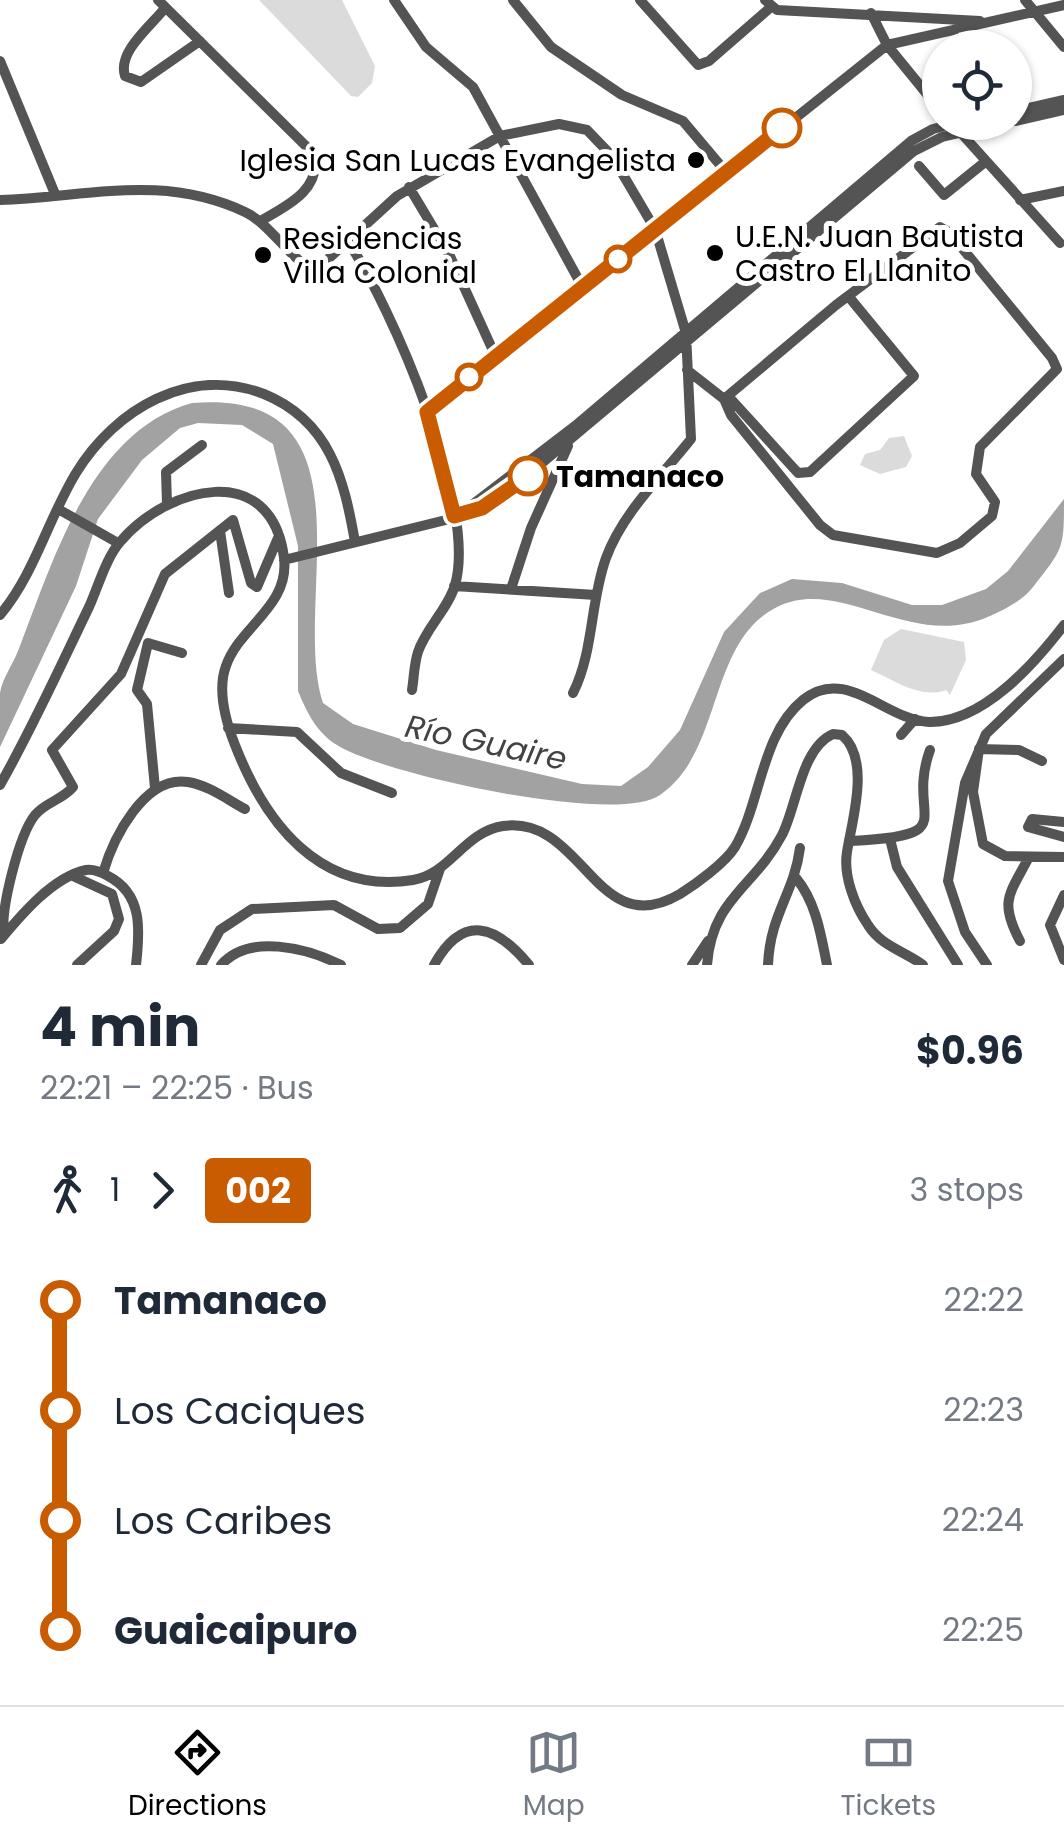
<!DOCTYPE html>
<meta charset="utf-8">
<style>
body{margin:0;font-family:Poppins,sans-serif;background:#f2f2f3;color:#1f2937;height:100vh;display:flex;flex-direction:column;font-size:38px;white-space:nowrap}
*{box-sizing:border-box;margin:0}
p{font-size:32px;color:#747a83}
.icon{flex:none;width:55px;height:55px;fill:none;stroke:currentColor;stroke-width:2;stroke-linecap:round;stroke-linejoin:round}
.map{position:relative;height:965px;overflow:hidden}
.side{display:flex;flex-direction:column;background:#fff;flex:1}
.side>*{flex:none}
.badge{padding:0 20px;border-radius:8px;font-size:35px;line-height:65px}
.buttons{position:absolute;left:922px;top:30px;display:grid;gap:20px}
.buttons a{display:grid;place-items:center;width:110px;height:110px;border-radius:50%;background:#fff;box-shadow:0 2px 8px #0004;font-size:50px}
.map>.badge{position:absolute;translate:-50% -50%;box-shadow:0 0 0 5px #fff}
.legs{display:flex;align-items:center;gap:15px;height:110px;padding:0 40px;font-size:32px}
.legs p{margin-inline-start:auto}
.summary{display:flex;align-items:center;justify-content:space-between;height:170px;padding:0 40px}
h1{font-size:55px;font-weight:700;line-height:75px}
ul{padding:0 40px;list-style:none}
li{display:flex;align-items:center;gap:35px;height:110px;font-size:38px}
li i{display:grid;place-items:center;width:15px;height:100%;margin:0 12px;background:currentColor}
li i::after{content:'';width:25px;height:25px;margin:-12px;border:8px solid;border-radius:50%;background:#fff}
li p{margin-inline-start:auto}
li:first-child i{background:linear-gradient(#0000 50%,currentColor 0)}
li:last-child i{background:linear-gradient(currentColor 50%,#0000 0)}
.dock{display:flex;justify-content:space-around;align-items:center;height:140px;border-top:2px solid #e0e1e3;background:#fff;font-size:28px;color:#747a83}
.dock a{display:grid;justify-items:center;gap:5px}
.dock .active{color:#000}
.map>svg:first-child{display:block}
</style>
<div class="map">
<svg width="1064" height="965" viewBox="0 0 1064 965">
<rect width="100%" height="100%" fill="#fff"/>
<!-- green -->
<path fill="#dbdbdb" d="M259,0H342L375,66L372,83L358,97L351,96Z
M904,436L912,456L906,467L880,474L860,465L865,454L880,450L889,438Z
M901,629L964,642L966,660L950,695L946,690C921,699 897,682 871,670L884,640Z"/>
<!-- water -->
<path fill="#a2a2a2" d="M192,403C381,387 290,604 323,703L353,724L436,750L582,784L621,786L648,767L680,730L724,632L760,593L792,579L842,583L912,605H942L986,589L1008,571L1064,499C1064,548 1064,548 1033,587C1022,601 1007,608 990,616C911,652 842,575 777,607C707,642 724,751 660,795C617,826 382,774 337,745C317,733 307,713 298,691V546L273,444L242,425L198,423L180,428L142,460L98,519L76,586L0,747C0,730 0,710 0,693C2,679 13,664 18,651C52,564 90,431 192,403Z"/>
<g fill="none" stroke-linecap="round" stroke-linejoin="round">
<!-- minor -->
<path stroke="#545454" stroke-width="10" d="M158,0L313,153C324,188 287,206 262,220
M394,0L426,47L473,87L582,286
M513,0L551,47L622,95L683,121L726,172
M640,0L698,65L709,61L771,7
M765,0L777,10L980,21
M1025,0L1064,47
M165,8C151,26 117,52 125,76L141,82L200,41
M871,13L887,45L940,110
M0,61L55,194
M1015,111L1064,100
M1015,121L1064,110
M961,133L1060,243
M919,166L944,195L985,162
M409,187L449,254L495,355
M0,200C87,197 162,173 245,212C271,224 294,265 316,270L397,196L500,136L559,124L587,130L612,156L655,229L686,333L691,439C661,477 623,512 606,558C590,602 594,651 573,693
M1020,200L1064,191
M347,240C392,307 478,506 455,585C448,609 426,628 418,652C414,664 414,678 412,690
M687,370L724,399L731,415L820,525L833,535L937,553L960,543L992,516L995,502L976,474L980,447L1057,369L1052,358L949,232L940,227L836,305L724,399
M729,397L798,473L810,472L914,376L849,297
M427,412L887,45L1064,5
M167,504L166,472L202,445
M468,508L575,426L911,141L933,129L960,122
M58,509L118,543
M220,531L229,593
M284,560L466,515L505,494L914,151L942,137L1007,122
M454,586L596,595
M511,589L531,528L568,446
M0,615C35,573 48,519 76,473C115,409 190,365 264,394C330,421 344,479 355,542
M228,728L297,732L341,773L392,793
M901,735L915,719
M1042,761L1019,750L979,749L973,792L983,844L1005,856L1064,857
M0,785C33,727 60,667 89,607C98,587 106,558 120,542C167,486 272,459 284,558C290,606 239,627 226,666C217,690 226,722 235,745C265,822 319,895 413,880C450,874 464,832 503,826C584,815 595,944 680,894C696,884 725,863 735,847C761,803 761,734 803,700C846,665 885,720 929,722C983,723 1034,664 1064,625
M155,788L147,704L137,690L148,643L182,653
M1064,822L1032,819L1028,827L1064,837
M890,839L897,867L958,965
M851,841C966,835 905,819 930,750
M103,873C113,839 144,775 188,782C208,785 228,800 245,809
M73,876L112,894L119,919L114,931L77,965
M796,878C816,902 821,935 827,965
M1064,895L1050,925L1064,960
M4,935C0,910 19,835 35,815C46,802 62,800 73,787L52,750L121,674L165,574L233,520L251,583L257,587L278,538
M1,939C21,915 53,877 86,870C93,869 101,872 108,876C143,894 140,930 136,965
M1020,941C999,901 1009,895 1029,857
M201,965L220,930L252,909L334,905L378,929L400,928L428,904L440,869
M221,965C249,933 307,948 341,965
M434,965C463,913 496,925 529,965
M692,965L708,941
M707,965C712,898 754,888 782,835C797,806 801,748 833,734L842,735C871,760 852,820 847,852C843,876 855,906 868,925C881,946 904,951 923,965
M768,965C770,914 794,894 800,848
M987,965L965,932L948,881L965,783L986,734L1064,659"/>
</g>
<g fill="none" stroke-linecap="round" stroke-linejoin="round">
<defs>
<path id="line-1" d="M528,476L482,508L454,516L427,412L782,128"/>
</defs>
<!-- line-1 casing -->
<use href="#line-1" stroke="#fff" stroke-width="22"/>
<!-- line-1 -->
<use href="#line-1" stroke="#c95b00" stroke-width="15"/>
</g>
<!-- markers -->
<g fill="#fff" stroke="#c95b00" stroke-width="5">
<circle cx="782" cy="128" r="18"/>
<circle cx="618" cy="259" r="12"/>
<circle cx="469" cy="377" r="12"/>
<circle cx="528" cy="476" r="18"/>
</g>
<g fill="#000" stroke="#fff" stroke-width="4">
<circle cx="696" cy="160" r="10"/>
<circle cx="715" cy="253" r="10"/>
<circle cx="263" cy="255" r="10"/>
</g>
<g text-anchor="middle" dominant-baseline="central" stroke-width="10" stroke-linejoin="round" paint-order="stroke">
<!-- poi labels -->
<g font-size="30" fill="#000" stroke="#fff" text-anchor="start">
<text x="676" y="160" text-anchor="end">Iglesia San Lucas Evangelista</text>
<text x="735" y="236">U.E.N. Juan Bautista<tspan x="735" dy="34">Castro El Llanito</tspan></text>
<text x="283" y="238">Residencias<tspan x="283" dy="34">Villa Colonial</tspan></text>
</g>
<!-- stop labels -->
<g font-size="30" font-weight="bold" fill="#000" stroke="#fff" text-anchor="start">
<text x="556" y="476">Tamanaco</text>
</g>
<!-- water labels -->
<g font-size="32" font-style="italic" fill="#434343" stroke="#fff">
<text transform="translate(486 742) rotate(12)">Río Guaire</text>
</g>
</g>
</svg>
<div class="buttons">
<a><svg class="icon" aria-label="locate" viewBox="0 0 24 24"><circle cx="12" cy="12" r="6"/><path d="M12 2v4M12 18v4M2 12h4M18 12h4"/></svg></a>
</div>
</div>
<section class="side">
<div class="summary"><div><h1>4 min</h1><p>22:21 – 22:25 · Bus</p></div><b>$0.96</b></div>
<div class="legs"><svg class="icon" aria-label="walk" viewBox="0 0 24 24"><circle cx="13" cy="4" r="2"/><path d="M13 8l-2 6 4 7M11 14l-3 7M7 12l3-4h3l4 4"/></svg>1<svg class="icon" aria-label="forward" viewBox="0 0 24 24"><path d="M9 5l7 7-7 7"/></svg><b class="badge" style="background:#c95b00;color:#fff">002</b><p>3 stops</p></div>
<ul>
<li><i style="color:#c95b00"></i><b>Tamanaco</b><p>22:22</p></li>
<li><i style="color:#c95b00"></i><span>Los Caciques</span><p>22:23</p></li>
<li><i style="color:#c95b00"></i><span>Los Caribes</span><p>22:24</p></li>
<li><i style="color:#c95b00"></i><b>Guaicaipuro</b><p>22:25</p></li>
</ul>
</section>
<nav class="dock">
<a class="active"><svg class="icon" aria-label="directions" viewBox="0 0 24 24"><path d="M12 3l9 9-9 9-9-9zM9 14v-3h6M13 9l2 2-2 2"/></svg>Directions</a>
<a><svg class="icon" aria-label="map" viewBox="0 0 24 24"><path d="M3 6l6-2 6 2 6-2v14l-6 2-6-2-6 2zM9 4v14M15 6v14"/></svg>Map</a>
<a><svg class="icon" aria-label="tickets" viewBox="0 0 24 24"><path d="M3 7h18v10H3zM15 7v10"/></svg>Tickets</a>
</nav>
